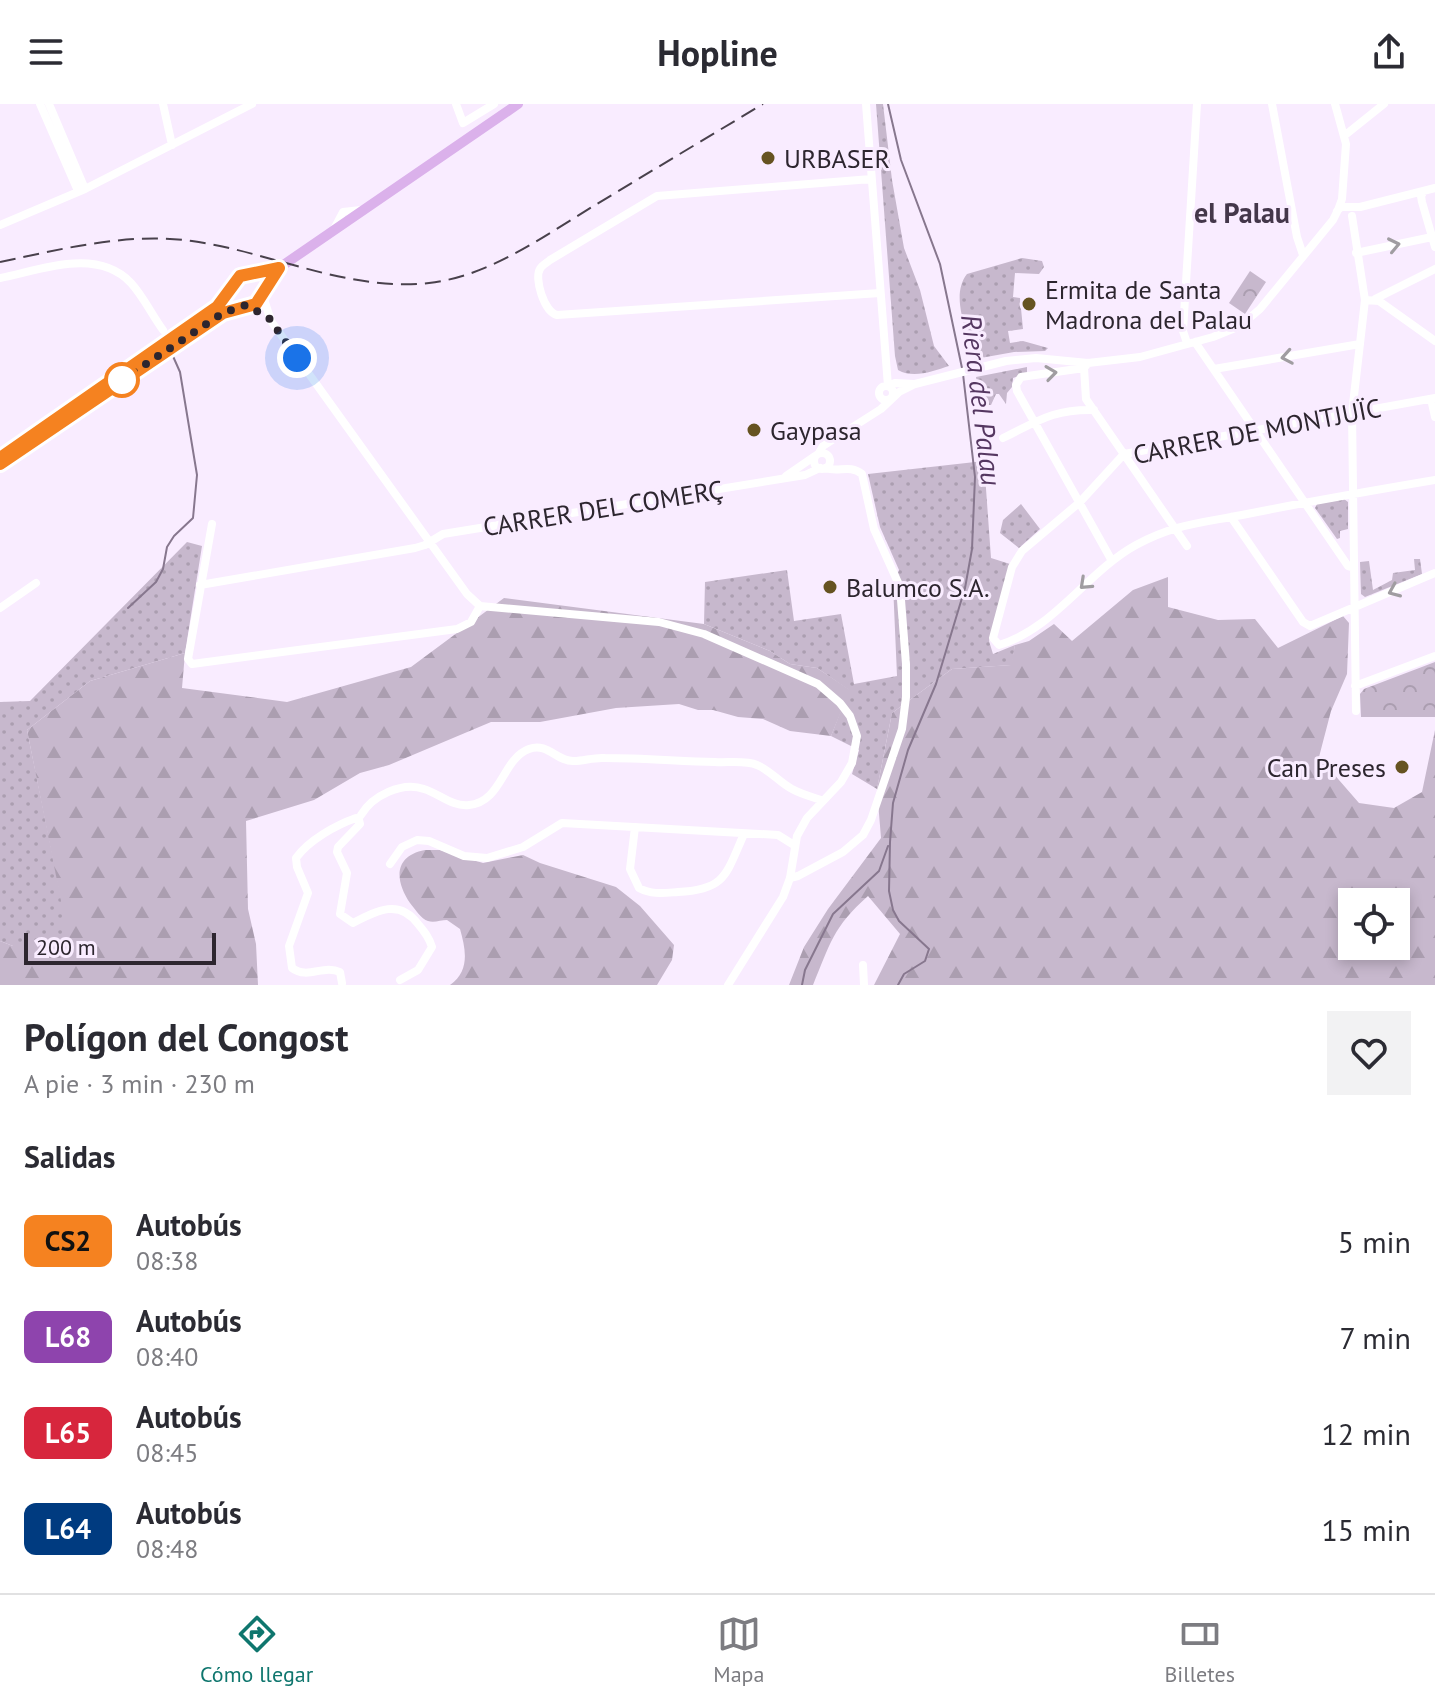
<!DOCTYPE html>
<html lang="es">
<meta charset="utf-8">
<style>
body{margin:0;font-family:"PT Sans",sans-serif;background:#f2f2f3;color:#2b2b33;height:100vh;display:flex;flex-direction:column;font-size:30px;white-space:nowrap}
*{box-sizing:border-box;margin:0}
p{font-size:26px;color:#7c7c81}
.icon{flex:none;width:44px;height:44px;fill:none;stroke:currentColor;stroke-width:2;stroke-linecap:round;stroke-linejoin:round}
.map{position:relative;height:881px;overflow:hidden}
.details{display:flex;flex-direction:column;background:#fff;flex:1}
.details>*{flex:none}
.badge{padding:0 16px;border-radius:12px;font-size:28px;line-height:52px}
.tools{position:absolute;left:1338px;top:784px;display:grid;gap:16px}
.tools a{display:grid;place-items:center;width:72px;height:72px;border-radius:0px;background:#fff;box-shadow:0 4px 12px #0003;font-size:40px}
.scale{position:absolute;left:24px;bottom:20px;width:192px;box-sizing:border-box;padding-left:8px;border:4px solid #2d262f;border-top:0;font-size:22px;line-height:28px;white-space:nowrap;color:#2d262f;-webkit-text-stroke:6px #f9ecff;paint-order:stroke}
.you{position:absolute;width:40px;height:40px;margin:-20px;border:6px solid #fff;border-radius:50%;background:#1a73e8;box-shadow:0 0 0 12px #1a73e833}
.map>.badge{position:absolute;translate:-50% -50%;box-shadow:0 0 0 4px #fff}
h2{padding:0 24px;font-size:30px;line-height:72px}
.round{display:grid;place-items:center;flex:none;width:84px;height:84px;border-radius:0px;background:#f2f2f3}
.summary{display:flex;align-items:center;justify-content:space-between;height:136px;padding:0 24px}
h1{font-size:38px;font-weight:800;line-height:60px}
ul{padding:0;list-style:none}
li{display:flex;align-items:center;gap:24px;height:96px;padding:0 24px}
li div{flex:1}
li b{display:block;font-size:30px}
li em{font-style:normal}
li .badge{min-width:88px;font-weight:700;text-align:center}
header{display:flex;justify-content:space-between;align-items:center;height:104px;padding:0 24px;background:#fff;font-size:36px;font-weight:800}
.dock{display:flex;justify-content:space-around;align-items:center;height:112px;border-top:2px solid #e1e1e2;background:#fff;font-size:22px;color:#7c7c81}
.dock a{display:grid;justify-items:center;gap:4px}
.dock .selected{color:#0f766e}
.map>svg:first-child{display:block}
</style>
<header><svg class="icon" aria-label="menu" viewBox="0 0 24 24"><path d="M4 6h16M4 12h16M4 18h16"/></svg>Hopline<svg class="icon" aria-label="share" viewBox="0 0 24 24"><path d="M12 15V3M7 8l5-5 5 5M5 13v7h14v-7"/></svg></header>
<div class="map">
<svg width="1435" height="881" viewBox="0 0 1435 881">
<defs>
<pattern id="grass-dots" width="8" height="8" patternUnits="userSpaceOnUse" patternTransform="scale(2)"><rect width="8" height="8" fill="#c7b8cd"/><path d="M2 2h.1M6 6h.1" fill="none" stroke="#ab9eb0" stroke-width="1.8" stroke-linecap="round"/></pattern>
<pattern id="forest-firs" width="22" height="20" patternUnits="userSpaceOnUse" patternTransform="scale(2)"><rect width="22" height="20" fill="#c7b8cd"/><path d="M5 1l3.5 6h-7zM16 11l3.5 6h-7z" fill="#ab9eb0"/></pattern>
<pattern id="park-crowns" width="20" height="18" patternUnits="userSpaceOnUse" patternTransform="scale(2)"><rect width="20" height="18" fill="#c7b8cd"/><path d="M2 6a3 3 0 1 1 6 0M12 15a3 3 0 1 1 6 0" fill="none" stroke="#ab9eb0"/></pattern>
</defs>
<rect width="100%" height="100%" fill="#f9ecff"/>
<!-- grass -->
<path fill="url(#grass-dots)" d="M876,0H883L892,76L904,144L920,186L934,242L949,262C933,267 914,275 898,266L895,252Z
M1022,154L1042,157L1044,163L1039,170L1015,169L1013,193L1020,194L1023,225L1008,227L1010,239L1023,237L1048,244L1045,247L1014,248L975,255C969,231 949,193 967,170Z
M1027,263V269L1013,274L1012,283L1007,289L1006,300L999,290H996L991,301H985L987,308H982L976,273Z
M984,357L991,454L1010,460L989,537L993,550L1015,541L1012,561L952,565L892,609L877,685L852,670L859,646L831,632L849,586L817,564L790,560L770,547L704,520L705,478L787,466L794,517L841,510L854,580L897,572L893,480L899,466L880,423L868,370Z
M1344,395L1348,398V425L1340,427V434L1337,435L1315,404L1317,400Z
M1021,400L1040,425L1019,444L1000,429L1003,416Z
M187,438L202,442L185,549L90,577L27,626L71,842H13L0,837V598L30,597Z
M1414,455H1420L1422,470L1365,493L1361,490L1360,458L1369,457L1373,486L1392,476L1393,469L1415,466Z"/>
<!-- forest -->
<path fill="url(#forest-firs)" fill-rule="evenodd" d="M1168,473V503L1218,516L1255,515L1278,544L1343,512L1349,519L1347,570L1331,607L1319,653L1359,699L1394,704L1422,688L1435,626V881H874L900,830L868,792C833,823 830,840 813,881H789L804,843L828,805L881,734L877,685L892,609L952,565L1011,561L1015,541L1029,537L1054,520L1072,537L1133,486ZM1352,798H1396V842H1352Z
M504,494L704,520L770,547L790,560L817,564L850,586L831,632L790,627L763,615L738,613L713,606H698L679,600L616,604L540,618H491L389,661L360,669L314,696L246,717L248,805L256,840L258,881H0V837L13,842H70L27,626L90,577L185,549L182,584L287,598L411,563Z
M425,746H440L483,759L523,751L540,759L616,783L640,802L674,841L672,856L657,881H450C470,867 466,846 460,825L447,816C441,816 434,819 428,817C421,815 415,805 410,799C395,777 393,752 425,746Z"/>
<!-- park -->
<path fill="url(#park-crowns)" d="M1250,167L1266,178L1245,210L1229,199Z
M1435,558V613H1361L1360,590L1364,585Z"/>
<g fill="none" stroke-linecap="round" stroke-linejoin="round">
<!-- stream -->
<path stroke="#87778e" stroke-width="2" d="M888,0L901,56L940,160L962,264
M128,504L156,478L163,465L167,443L174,432L193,414L197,371L180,268L172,250
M802,881L805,866L833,810L879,767L888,742
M898,881L904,870L925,857L929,845L899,817L893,806L889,787L890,738L893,699L908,646L936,580L965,484L972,445L975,373L963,270"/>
<!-- minor -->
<path stroke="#fff" stroke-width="8" d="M40,0L78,87
M49,0L85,85
M163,0L172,41
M456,0L463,19
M866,0L888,282L895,279L914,280
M1272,0L1297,133L1303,151
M1335,0L1346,40L1342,95L1338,106
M463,19L494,0
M1344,32L1384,0
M871,75L657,92L550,156C547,159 542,161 540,165C534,174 544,208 557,211L880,189
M1424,87L1421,92L1422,98L1435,143
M1337,107L1341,103H1360L1435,84
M1352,112L1365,196L1352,309L1356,607
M0,121L85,85L252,0
M333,127L343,108L361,106
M1356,149L1432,133
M0,174C41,166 97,143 131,179C143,192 152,211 163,226
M263,192L271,217L467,490L480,502
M1375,195L1435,165
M1365,196L1379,197L1435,237
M1195,238L1348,462L1352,463
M1187,239L1183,227L1197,0
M1088,259L1084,264L1021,273L1016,281L1017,287L1112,457
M1084,264L1086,295L1187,442
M1214,265L1360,240
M879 289a7 7 0 1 1 14 0a7 7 0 1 1-14 0Z
M1435,294L1124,350L1080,398L1022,447L1012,463L993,534L999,541C1054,525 1087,468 1136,441C1175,420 1201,419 1242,411C1306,398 1370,387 1435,376
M1431,295L1435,313
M1003,334C1038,317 1053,305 1094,306
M819,349L823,342L881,305L899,288L915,280L1006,257L1036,254L1088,259L1140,253L1213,233L1240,222L1260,205L1333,116L1337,108
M814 357a8 8 0 1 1 16 0a8 8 0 1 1-16 0Z
M786,372L815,352
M1231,413L1303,518L1310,522L1435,469
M212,420L188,555L192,560L457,525L471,518L480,502
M200,481L415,444L425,441L443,430L805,371L820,364
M480,502L659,518L704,530L818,580L840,599L850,612L857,632L852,659L841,678L807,714L797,732L790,774L783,793L728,881
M0,504L36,479
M1355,582L1435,552
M361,711C372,692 402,677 424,685C440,690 452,703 469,701C502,698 502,655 529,645C548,638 557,658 574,657C584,657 594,653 605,654C641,654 678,657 715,658C727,659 746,656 757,661C770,666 780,679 792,685C801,690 812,693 821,696
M359,716L360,720L338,743L337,748L347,769L340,810L353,819C376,807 399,794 418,820C424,827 429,833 432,843L418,866L400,876
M635,723L630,765L639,784C652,791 664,789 678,788C726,786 726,770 744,730
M390,760L402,743L417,736L429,737L464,752L487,754L523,743L562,719L778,731L794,741
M790,774L798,772L843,748L863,731L871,716L902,625L906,593V560L900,483L874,425L862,370C849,360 839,369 825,364
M863,861L864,881
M342,879L340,868C323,860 308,876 292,864L289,842L308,789L297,763L296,754C309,736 336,721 356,714"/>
<!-- major -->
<path stroke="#dbb1eb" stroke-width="10" d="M173,235L222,199L240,172L279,164
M0,360L223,209L256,200L279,164L518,0"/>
<!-- rail -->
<path stroke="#49414c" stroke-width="2" stroke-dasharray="16 8" stroke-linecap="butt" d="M0,158C62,145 128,128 192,137C271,148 348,188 429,179C491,172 545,131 597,100C653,66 708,33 763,0"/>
</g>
<!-- one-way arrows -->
<defs><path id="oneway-chevron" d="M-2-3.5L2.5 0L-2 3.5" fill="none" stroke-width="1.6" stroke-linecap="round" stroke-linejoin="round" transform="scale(2)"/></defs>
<g stroke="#a09da1">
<use href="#oneway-chevron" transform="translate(1394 141) rotate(-12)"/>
<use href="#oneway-chevron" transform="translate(1287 253) rotate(170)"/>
<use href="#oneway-chevron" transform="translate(1051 269) rotate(-8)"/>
<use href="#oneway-chevron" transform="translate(1085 480) rotate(137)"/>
<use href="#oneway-chevron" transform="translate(1394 487) rotate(157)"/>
</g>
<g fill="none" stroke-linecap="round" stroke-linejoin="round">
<defs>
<path id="line" d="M0,354L217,203L240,172L279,164L256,200L223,209L0,360"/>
</defs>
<!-- line casing -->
<use href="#line" stroke="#fff" stroke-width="18"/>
<!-- line -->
<use href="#line" stroke="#f58220" stroke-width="12"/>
<!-- walk -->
<path stroke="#2d262f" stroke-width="8" stroke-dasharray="0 14.4" d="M122,276L223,209L246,201L269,214L297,254"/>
</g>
<!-- markers -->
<g fill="#665321" stroke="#f9ecff" stroke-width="3">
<circle cx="768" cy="54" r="8"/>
<circle cx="1029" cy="200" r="8"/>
<circle cx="754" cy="326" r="8"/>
<circle cx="830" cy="483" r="8"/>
<circle cx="1402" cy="663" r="8"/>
</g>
<circle fill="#fff" stroke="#f58220" stroke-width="4" cx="122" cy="276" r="16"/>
<g text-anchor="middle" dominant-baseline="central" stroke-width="6" stroke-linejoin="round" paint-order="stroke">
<!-- poi labels -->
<g font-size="26" fill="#2d262f" stroke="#f9ecff" text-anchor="start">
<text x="784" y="54">URBASER</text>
<text x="1045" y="185">Ermita de Santa<tspan x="1045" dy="30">Madrona del Palau</tspan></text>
<text x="770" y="326">Gaypasa</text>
<text x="846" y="483">Balumco S.A.</text>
<text x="1386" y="663" text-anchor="end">Can Preses</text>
</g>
<!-- street labels -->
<g font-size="26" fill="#2d262f" stroke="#f9ecff">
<text transform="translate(1257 327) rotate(-11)">CARRER DE MONTJUÏC</text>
<text transform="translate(603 404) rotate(-9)">CARRER DEL COMERÇ</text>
</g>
<!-- neighbourhood labels -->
<g font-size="28" font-weight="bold" fill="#44374a" stroke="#f9ecff">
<text x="1242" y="108">el Palau</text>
</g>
<!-- water labels -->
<g font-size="28" font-style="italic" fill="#553761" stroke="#f9ecff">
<text transform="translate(982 296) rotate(83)">Riera del Palau</text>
</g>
</g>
</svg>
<div class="tools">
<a><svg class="icon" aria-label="locate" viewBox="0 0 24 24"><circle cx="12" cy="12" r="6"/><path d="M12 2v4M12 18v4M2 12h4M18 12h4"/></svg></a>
</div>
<div class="scale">200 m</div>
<div class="you" style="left:297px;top:254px"></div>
</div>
<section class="details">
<div class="summary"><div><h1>Polígon del Congost</h1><p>A pie · 3 min · 230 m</p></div><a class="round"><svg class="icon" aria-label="heart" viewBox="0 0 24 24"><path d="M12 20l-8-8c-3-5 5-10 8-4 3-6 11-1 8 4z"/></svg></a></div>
<h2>Salidas</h2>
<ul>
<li><span class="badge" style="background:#f58220;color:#111">CS2</span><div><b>Autobús</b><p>08:38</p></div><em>5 min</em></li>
<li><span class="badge" style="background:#8e44ad;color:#fff">L68</span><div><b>Autobús</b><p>08:40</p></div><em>7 min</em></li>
<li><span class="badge" style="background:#d7263d;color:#fff">L65</span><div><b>Autobús</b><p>08:45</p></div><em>12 min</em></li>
<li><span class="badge" style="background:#003b80;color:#fff">L64</span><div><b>Autobús</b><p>08:48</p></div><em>15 min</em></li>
</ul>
</section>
<nav class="dock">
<a class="selected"><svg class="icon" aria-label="directions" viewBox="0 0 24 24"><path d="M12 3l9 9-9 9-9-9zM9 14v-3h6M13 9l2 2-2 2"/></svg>Cómo llegar</a>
<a><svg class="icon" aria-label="map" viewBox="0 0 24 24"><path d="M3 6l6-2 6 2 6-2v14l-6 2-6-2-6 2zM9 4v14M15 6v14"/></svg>Mapa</a>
<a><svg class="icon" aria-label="tickets" viewBox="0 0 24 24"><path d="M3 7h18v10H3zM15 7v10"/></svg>Billetes</a>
</nav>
